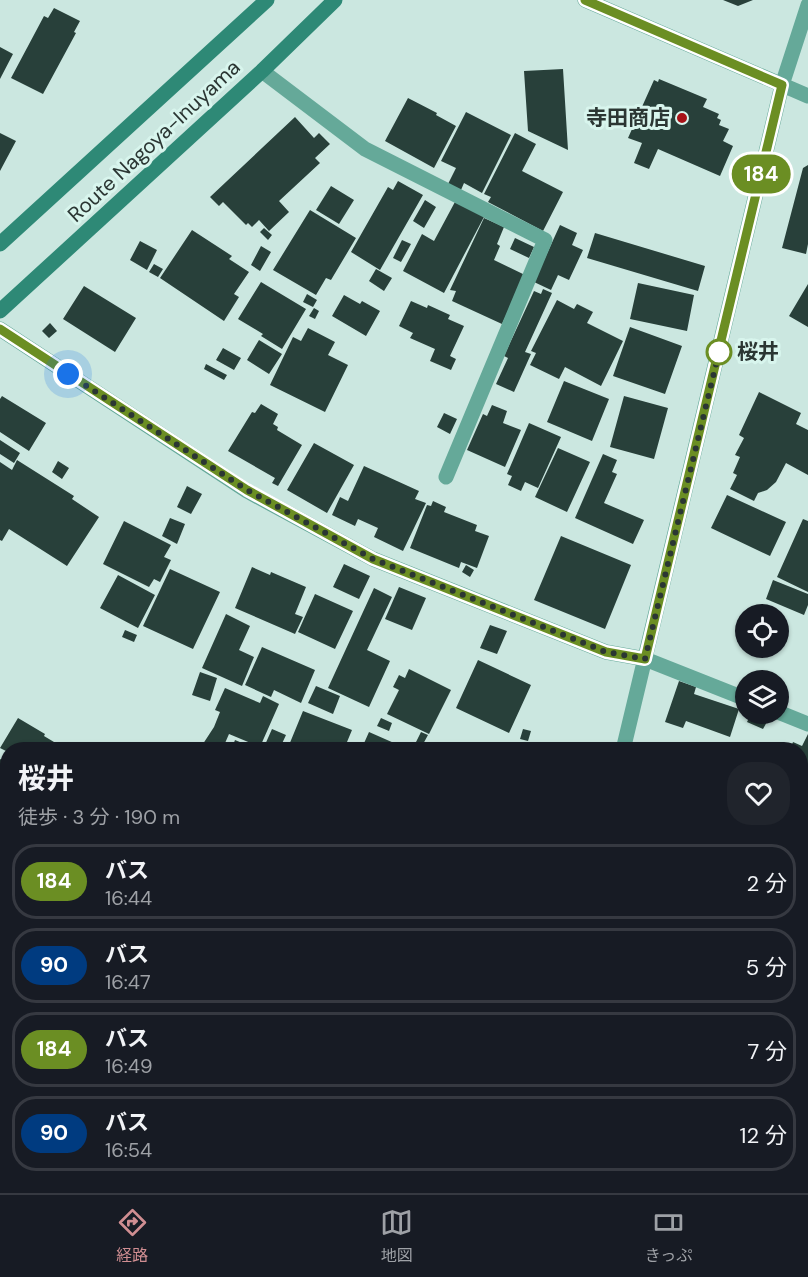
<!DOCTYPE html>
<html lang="ja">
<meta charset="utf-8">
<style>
body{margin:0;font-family:"DM Sans","Noto Sans JP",sans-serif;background:#20242c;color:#f1f3f6;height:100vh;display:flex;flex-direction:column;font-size:22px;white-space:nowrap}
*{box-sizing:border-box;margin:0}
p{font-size:20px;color:#9ea1a6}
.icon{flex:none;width:33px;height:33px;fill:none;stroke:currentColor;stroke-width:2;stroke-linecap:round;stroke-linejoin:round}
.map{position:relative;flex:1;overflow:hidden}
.sheet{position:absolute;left:0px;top:742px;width:808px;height:452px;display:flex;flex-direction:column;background:#171b24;border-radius:24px 24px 0 0;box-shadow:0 2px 4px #0004}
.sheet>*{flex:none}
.badge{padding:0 12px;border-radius:20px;font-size:21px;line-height:39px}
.controls{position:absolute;left:735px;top:604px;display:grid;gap:12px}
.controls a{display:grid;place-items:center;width:54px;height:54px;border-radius:50%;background:#171b24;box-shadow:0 2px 4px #0004;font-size:30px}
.you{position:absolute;width:30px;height:30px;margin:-15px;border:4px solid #fff;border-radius:50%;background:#1a73e8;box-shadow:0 0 0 9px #1a73e833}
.map>.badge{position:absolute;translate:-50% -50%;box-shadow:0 0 0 3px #fff}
.round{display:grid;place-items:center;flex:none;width:63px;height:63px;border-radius:24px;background:#20242c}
.summary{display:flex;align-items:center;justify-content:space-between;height:102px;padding:0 18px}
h1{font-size:28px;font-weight:700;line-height:45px}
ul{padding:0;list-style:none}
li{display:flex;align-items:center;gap:18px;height:75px;margin:0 12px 9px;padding:0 6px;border:3px solid #363941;border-radius:24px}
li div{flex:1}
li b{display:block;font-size:22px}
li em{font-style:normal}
li .badge{min-width:66px;font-weight:700;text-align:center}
.dock{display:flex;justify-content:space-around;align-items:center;height:84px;border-top:2px solid #363941;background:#171b24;font-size:16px;color:#9ea1a6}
.dock a{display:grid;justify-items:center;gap:3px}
.dock .on{color:#d08e92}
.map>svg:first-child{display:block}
</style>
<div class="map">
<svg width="808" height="1193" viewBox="0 0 808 1193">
<rect width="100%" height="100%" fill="#cbe7e0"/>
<!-- building -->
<path fill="#28403a" d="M723,0H753L738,6Z
M54,8L80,21L74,32L76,33L43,94L11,78L44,16L48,18Z
M0,47L13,54L0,79Z
M563,69L568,150L528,131L524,71Z
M659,79L707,99L703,107L719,114L717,118L721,120L719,125L729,129L723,141L733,146L720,176L658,149L649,169L634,163L642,143L628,138L654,80L658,82Z
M408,98L437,113L436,115L456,126L434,168L385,141Z
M466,112L511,135L482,193L464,183L461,190L448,184L456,168L441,161Z
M295,117L314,138L319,133L330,144L315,158L320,163L279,201L289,212L269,231L259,220L252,227L248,223L246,225L223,202L219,206L210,197Z
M0,133L16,141L0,171Z
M515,133L536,144L522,171L563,192L543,231L488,202L491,197L484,194Z
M808,165V244L806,254L782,248L803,168Z
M398,181L423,195L380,270L351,252L388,187L393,190Z
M331,186L354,200L339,224L316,210Z
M425,200L436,207L424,228L413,221Z
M456,200L485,215L444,293L403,271L422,234L434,241Z
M310,210L356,238L331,280L326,278L316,295L273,270Z
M484,218L504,227L497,244L500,246L494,260L525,275L502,324L452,301L456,291L450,290Z
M560,225L577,233L572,245L583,250L569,280L558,275L551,290L534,282Z
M264,228L272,235L268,240L260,232Z
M192,230L232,256L229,259L249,272L234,294L239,297L224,321L160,278Z
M595,233L705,266L698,291L587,258Z
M515,238L534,247L529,258L510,249Z
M402,240L411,244L401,262L393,258Z
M140,241L157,250L147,270L130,260Z
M261,246L271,252L260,271L251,265Z
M154,264L163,269L158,277L149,272Z
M376,269L392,278L384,291L369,281Z
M261,282L306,309L282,349L261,336L263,334L238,319Z
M638,283L694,295L687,331L630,319Z
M808,284V327L789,316Z
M84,286L136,318L115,352L63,319Z
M543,289L552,293L525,352L531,354L514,392L496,384L508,358L504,356L534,291L541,294Z
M307,294L317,300L313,307L303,302Z
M344,295L360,304L362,301L380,311L366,336L332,316Z
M557,300L574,309L577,304L593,312L587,323L623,341L601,386L565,367L559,379L530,365L536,353L531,351Z
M411,301L427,308L428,305L450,315L448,319L464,326L450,356L456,359L451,370L430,361L435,349L410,338L413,333L399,326Z
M314,308L319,311L315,319L309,316Z
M50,323L57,331L49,338L42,331Z
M630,327L682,346L665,394L613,376Z
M308,328L335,342L328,355L348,365L325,412L270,385L293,337L301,341Z
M259,340L282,354L269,374L247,360Z
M223,348L241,358L234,370L216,360Z
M206,364L227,375L224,380L204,369Z
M564,381L609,399L592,441L547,422Z
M759,392L801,413L796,424L808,430V475L786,463L776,482L767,490L758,493L754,501L730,489L737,475L733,473L740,457L735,455L744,438L739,435Z
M2,396L46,423L29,451L0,432V399Z
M624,396L668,408L654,459L610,447Z
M261,404L278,414L273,424L278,427L277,430L302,445L278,486L272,483L275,478L228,451L252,412L255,413Z
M492,405L507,411L503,423L521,430L505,467L467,450L483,414L487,416Z
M444,413L457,419L450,434L437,427Z
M529,423L561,437L538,488L525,482L521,491L508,485L512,476L507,474Z
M0,440L20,453L14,463L0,454Z
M314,443L354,465L327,513L287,490Z
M558,448L590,462L567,512L535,497Z
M603,454L617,460L612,472L617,474L604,503L644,520L633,544L575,518Z
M17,460L74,496L72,499L99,517L67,566L9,529L2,541L0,540V462L12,470Z
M58,461L69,468L62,479L52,472Z
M364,466L419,491L415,499L426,503L403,551L374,537L378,528L358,519L355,526L332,515L340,497L348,501Z
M187,486L202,494L191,514L177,507Z
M727,495L786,522L770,556L711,528Z
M433,501L446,507L444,512L477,525L475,531L489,536L477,568L461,562L459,568L410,548L427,505L431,506Z
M170,518L185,524L177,544L162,536Z
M803,519L808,521V592L777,577Z
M124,521L171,545L164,557L171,560L160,582L154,579L149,587L103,564Z
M561,536L631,565L605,629L534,600Z
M344,564L370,576L359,599L333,587Z
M466,565L474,570L470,577L462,572Z
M252,567L270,575L271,572L306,587L295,614L303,617L295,634L235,608Z
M170,569L220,592L193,649L143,626Z
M118,575L155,595L138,628L100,608Z
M773,580L808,594V605L804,615L766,599Z
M399,587L426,598L412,630L385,619Z
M374,588L392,597L367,650L390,661L369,707L328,688Z
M315,594L353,611L335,649L298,632Z
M226,614L250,626L239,650L254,657L242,686L202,668Z
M490,625L507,631L497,654L480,648Z
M125,630L137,635L134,642L122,637Z
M262,647L315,670L301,703L274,690L271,697L245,685Z
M478,660L531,685L509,733L456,708Z
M409,669L451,690L429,734L387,714L399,690L393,687L399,675L405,678Z
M200,672L217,678L210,701L192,695Z
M679,681L696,687L694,694L739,709L730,737L686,721L683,728L665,722Z
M316,686L340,696L333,714L308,703Z
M225,688L260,703L263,696L279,704L260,747L229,734L222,750H199L214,727L220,712L215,710Z
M303,711L352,730L347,742L354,745L352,750H287Z
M751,714L768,720L763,729L747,722Z
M18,718L45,734L44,736L54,742L49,750H8V752L0,748Z
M381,718L392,723L389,731L377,726Z
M272,729L286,735L279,750H270L264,747Z
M523,729L531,731L528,741L520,739Z
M369,732L394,743L391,750H361Z
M421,732L428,735L422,746L416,742Z
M808,734V781L801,778V750H790L793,742L802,746Z
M235,740L259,750H231Z
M684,743L699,750H681Z
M0,759L8,763L5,773L8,774V806L2,817L0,816Z
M808,787V840L801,836V798Z
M801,848L808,852V862L801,858Z
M801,943L808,948V1020L801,1015Z
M801,1024L808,1029V1082L801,1081Z
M807,1164L808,1193H801Z
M237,1186H281L280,1193H235Z
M334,1186H401V1193H334Z
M405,1186H459V1193H405Z
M724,1186H795L794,1193H722Z"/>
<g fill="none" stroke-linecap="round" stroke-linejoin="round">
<!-- service -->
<path stroke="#65a999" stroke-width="15" d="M0,861L8,864
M0,1007L8,986
M0,1126L8,1129
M170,1186L173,1193
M145,1193L148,1186"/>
<!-- minor -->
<path stroke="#65a999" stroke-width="15" d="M262,71L365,149L545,240L446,477
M0,329L247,491L373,559L606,652L645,659L746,699
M778,712L808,724
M0,824L8,827"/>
<!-- tertiary -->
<path stroke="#65a999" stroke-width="15" d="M585,0L808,96
M623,750L782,85L808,5
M515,1193L516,1186"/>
<!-- secondary -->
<path stroke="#2e8976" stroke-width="15" d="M0,244L267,0
M0,311L262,71L335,0"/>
</g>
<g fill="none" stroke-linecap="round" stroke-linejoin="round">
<defs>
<path id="line" d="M0,329L247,490L373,559L606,652L645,659L782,85L585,0"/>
</defs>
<!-- line casing -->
<use href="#line" stroke="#fff" stroke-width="14"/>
<!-- line -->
<use href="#line" stroke="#6b8e23" stroke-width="9"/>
<!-- walk -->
<path stroke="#2b3633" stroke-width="6" stroke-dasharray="0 10.8" d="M68,374L247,490L373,559L606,652L645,659L719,352"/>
</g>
<!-- markers -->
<circle fill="#a71217" stroke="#d8f5ed" stroke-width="2" cx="682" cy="118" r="6"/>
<circle fill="#fff" stroke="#6b8e23" stroke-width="3" cx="719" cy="352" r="12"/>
<g text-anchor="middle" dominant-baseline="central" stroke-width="6" stroke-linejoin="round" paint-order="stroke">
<!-- poi labels -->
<g font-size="21" font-weight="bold" fill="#2b3633" stroke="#d8f5ed" text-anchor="end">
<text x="670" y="118">寺田商店</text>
</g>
<!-- street labels -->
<g font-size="21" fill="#2b3633" stroke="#d8f5ed">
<text transform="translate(154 141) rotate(-43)">Route Nagoya-Inuyama</text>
</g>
<!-- stop labels -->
<g font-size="21" font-weight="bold" fill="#2b3633" stroke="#d8f5ed" text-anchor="start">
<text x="737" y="352">桜井</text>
</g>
</g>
</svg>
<div class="controls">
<a><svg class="icon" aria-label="locate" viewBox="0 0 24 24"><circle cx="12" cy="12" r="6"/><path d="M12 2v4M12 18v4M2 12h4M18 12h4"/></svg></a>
<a><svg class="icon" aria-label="layers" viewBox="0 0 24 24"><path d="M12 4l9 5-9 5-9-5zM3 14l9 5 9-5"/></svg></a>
</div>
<div class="you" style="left:68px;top:374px"></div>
<b class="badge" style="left:761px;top:174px;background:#6b8e23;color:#fff">184</b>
<section class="sheet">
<div class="summary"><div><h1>桜井</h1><p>徒歩 · 3 分 · 190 m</p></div><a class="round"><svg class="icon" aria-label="heart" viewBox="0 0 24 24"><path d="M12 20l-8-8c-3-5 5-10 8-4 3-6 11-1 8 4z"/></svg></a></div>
<ul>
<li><span class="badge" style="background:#6b8e23;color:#fff">184</span><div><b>バス</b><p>16:44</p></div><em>2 分</em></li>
<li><span class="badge" style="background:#003b80;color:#fff">90</span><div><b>バス</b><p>16:47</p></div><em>5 分</em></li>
<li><span class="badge" style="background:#6b8e23;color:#fff">184</span><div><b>バス</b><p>16:49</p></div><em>7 分</em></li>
<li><span class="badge" style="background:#003b80;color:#fff">90</span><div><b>バス</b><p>16:54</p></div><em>12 分</em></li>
</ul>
</section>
</div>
<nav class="dock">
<a class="on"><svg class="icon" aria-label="directions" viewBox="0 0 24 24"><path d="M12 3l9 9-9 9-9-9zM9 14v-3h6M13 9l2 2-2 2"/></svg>経路</a>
<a><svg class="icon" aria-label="map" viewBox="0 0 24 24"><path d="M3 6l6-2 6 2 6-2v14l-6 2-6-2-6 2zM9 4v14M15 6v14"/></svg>地図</a>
<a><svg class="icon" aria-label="tickets" viewBox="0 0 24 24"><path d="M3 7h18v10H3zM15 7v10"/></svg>きっぷ</a>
</nav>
